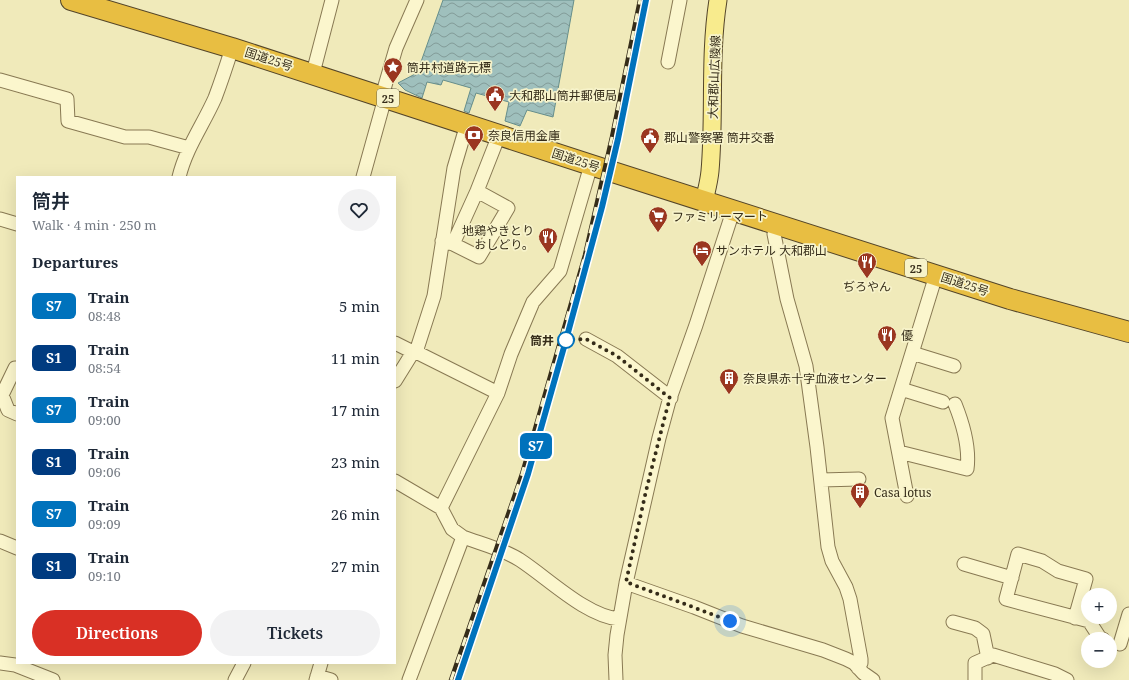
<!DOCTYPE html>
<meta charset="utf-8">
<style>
body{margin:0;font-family:"Noto Serif","Noto Sans JP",serif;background:#f2f2f3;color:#1f2937;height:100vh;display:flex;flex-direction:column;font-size:15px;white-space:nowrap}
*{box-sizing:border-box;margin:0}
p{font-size:13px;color:#747a83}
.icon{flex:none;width:22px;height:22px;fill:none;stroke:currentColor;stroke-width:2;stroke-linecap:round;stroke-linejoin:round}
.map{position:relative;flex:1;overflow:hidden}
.sheet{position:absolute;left:16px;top:176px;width:380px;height:488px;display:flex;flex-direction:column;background:#fff;border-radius:0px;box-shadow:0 4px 16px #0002}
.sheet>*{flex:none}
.badge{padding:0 8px;border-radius:6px;font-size:14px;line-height:26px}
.buttons{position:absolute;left:1081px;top:588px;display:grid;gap:8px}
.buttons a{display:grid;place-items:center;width:36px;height:36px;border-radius:50%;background:#fff;box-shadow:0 4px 16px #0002;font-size:20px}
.you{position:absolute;width:20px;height:20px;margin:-10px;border:3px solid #fff;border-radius:50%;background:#1a73e8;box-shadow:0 0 0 6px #1a73e833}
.map>.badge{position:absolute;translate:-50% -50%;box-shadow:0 0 0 2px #fff}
h2{padding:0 16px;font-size:15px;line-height:36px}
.round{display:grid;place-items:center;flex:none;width:42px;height:42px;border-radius:21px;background:#f2f2f3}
.headline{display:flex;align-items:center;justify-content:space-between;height:68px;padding:0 16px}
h1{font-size:19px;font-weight:600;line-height:30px}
.action{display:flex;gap:8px;margin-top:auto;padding:8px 16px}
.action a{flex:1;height:46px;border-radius:24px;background:#d93025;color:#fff;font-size:16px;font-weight:600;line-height:46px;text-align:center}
.action a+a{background:#f2f2f3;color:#1f2937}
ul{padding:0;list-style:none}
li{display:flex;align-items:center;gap:12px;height:52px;padding:0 16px}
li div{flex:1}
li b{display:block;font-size:15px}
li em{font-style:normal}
li .badge{min-width:44px;font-weight:700;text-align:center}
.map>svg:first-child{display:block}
</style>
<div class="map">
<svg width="1129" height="680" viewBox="0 0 1129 680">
<defs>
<pattern id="water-waves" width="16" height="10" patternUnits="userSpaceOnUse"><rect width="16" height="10" fill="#9fc0bd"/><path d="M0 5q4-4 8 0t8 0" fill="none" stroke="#829c99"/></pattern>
</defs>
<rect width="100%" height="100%" fill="#f0eaba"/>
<!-- water -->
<path fill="url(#water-waves)" stroke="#668e8b" d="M443,0H574L553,117L527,110L520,126L505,121L509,102L476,93L469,113L464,111L471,88L443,80L441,85L427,82L422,98L405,90L398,83L417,73Z"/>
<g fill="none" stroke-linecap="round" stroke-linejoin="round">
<defs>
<path id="minor" d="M668,62L680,0
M313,73L332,0
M0,80L67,99L68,121L125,137H149L189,148
M179,177C186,148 203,125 215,98C221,82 227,64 232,48
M363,177L383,105L382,96L396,48L417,0
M0,219L17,224
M777,225L774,234L787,299L806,366L817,447L828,547L832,561L846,587L850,599L861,659V663L858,668
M442,241L453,244L479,257L508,208L477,191
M453,244L477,191L499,135
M586,339L617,356L671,398
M395,343L413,352H416L498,393
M416,352L434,296L454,168L467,124
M912,353L954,366
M17,368H15L2,395L8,410L17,414
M395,381L413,352
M901,389L943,402
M899,452L967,469C970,447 963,424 955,404
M821,480L859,479
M395,481L441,508L452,529L463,537C482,544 503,549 520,560C549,579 586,616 619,619
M907,496L892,418L936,275
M441,508L498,393L511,354L533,302L560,271L591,165
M0,541L17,548
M964,564L1012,578
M626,583L694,607L742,626L823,650L846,659L854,663L863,673L873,680
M1075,618L1086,579L1058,571L1042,561L1018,554L1006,599L1089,621L1100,638L1103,639
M953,622L975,628L983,634L988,658
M1120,644L1129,614
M0,663L15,665L53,680
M317,676L331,680
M235,680L244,663
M316,680L321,663
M409,680L463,537
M616,680L615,655L617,635L626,583L659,438L669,401L696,325L733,211
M975,680V663L993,655L1055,674L1067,680"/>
<path id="major" d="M704,202C706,192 709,182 710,171C715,115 709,57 718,0"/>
<path id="highway" d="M71,0L232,48L591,165L1010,299L1129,332"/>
</defs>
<!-- minor casing -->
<use href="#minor" stroke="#887953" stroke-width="15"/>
<!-- major casing -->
<use href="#major" stroke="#544529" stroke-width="19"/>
<!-- highway casing -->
<use href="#highway" stroke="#544529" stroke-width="22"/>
<!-- minor -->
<use href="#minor" stroke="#fbf6cd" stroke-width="13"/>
<!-- major -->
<use href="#major" stroke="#f8eb8d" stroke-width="17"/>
<!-- highway -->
<use href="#highway" stroke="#e8be42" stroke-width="20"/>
<defs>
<path id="rail" d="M612,165L646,0
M451,680L522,474L585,255L612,137L640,0
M458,680L508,536"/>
</defs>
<!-- rail casing -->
<use href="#rail" stroke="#352c19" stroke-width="4.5"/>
<!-- rail -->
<use href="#rail" stroke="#f7f3ca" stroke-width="3" stroke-dasharray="9" stroke-linecap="butt"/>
</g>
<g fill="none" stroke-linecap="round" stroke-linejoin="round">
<defs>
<path id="line" d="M458,680L528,474L566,340L602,207L618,139L646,0"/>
</defs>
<!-- line casing -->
<use href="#line" stroke="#fff" stroke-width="9"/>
<!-- line -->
<use href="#line" stroke="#0072bc" stroke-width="6"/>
<!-- walk -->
<path stroke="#352c19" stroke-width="4" stroke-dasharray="0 7.2" d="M566,340L586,339L617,356L670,398L665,416L646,491L626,582L730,621"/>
</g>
<!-- icons -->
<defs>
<symbol id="sight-pin" viewBox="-11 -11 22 30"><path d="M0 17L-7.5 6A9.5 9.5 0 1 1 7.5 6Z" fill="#9a3620" stroke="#f7f3ca"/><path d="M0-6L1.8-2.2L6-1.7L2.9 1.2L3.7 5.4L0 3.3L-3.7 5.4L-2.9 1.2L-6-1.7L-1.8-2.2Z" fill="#fff"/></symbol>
<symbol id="civic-pin" viewBox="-11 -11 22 30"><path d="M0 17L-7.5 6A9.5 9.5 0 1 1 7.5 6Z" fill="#9a3620" stroke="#f7f3ca"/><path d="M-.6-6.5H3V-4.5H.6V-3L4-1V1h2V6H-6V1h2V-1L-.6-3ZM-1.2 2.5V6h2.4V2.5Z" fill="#fff"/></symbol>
<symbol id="bank-pin" viewBox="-11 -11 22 30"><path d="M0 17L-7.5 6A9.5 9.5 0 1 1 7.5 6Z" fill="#9a3620" stroke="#f7f3ca"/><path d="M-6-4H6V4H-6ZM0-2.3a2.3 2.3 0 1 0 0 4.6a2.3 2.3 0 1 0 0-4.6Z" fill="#fff"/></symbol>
<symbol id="supermarket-pin" viewBox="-11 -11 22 30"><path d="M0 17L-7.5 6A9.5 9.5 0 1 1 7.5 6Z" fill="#9a3620" stroke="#f7f3ca"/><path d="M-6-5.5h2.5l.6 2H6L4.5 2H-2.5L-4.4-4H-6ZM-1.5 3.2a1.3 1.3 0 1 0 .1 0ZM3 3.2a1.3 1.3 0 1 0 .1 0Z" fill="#fff"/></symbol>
<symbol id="restaurant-pin" viewBox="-11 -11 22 30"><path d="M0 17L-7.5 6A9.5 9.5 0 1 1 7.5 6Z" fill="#9a3620" stroke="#f7f3ca"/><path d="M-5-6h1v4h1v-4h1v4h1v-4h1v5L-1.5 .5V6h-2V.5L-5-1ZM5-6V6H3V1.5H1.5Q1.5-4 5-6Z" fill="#fff"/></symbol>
<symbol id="hotel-pin" viewBox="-11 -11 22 30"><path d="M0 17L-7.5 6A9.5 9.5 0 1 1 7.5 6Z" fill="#9a3620" stroke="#f7f3ca"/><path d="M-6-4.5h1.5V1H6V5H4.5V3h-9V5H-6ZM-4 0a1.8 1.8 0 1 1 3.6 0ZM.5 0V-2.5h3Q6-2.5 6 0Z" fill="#fff"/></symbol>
<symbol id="building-pin" viewBox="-11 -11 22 30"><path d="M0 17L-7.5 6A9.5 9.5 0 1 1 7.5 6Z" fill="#9a3620" stroke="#f7f3ca"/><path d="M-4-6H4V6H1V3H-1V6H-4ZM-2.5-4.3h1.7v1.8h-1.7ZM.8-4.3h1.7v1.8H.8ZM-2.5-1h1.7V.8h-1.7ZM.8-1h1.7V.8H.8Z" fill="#fff"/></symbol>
</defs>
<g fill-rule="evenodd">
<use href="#sight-pin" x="382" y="56" width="22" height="30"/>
<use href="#civic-pin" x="484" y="84" width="22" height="30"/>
<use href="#bank-pin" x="463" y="124" width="22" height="30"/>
<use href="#civic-pin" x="639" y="126" width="22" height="30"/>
<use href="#supermarket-pin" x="647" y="205" width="22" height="30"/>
<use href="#restaurant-pin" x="537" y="226" width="22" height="30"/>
<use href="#hotel-pin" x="691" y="239" width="22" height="30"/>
<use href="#restaurant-pin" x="856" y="251" width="22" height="30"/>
<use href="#restaurant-pin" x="876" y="324" width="22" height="30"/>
<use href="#building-pin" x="718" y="367" width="22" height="30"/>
<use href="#building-pin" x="849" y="481" width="22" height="30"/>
</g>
<!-- markers -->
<circle fill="#fff" stroke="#0072bc" stroke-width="2" cx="566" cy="340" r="8"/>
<g text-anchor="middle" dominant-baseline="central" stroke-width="3.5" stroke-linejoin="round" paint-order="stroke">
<!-- shield labels -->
<g fill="#f7f3ca" stroke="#6f684e" stroke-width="1">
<rect x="377" y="89" width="22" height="18" rx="3"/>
<rect x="905" y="259" width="22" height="18" rx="3"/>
</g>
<g font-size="11" font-weight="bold" fill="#352c19">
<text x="388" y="98">25</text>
<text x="916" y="268">25</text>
</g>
<!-- street labels -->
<g font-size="12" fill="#352c19" stroke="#f7f3ca">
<text transform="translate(269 59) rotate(18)">国道25号</text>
<text transform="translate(714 77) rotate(-88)">大和郡山広陵線</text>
<text transform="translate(576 160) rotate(18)">国道25号</text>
<text transform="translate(965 284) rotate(18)">国道25号</text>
</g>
<!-- poi labels -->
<g font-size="12" fill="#352c19" stroke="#f7f3ca" text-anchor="start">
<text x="407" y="67">筒井村道路元標</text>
<text x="509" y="95">大和郡山筒井郵便局</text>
<text x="488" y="135">奈良信用金庫</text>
<text x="664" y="137">郡山警察署 筒井交番</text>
<text x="672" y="216">ファミリーマート</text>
<text x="534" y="230" text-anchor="end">地鶏やきとり<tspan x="534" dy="14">おしどり。</tspan></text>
<text x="716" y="250">サンホテル 大和郡山</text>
<text x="867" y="286" text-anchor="middle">ぢろやん</text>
<text x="901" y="335">優</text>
<text x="743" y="378">奈良県赤十字血液センター</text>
<text x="874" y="492">Casa lotus</text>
</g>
<!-- stop labels -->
<g font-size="12" font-weight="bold" fill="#352c19" stroke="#f7f3ca" text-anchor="end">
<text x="554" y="340">筒井</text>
</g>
</g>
</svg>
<div class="buttons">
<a>+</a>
<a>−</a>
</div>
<div class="you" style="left:730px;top:621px"></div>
<b class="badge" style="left:536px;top:446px;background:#0072bc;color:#fff">S7</b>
<section class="sheet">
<div class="headline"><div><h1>筒井</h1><p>Walk · 4 min · 250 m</p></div><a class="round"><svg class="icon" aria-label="heart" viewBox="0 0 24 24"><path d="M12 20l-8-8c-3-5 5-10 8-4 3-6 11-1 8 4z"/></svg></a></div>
<h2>Departures</h2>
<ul>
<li><span class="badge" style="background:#0072bc;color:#fff">S7</span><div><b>Train</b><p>08:48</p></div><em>5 min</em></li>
<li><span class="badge" style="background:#003b80;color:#fff">S1</span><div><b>Train</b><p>08:54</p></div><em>11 min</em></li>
<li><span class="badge" style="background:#0072bc;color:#fff">S7</span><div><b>Train</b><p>09:00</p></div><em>17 min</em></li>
<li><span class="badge" style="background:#003b80;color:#fff">S1</span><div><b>Train</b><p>09:06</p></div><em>23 min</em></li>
<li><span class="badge" style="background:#0072bc;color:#fff">S7</span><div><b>Train</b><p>09:09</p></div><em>26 min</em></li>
<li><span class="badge" style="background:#003b80;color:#fff">S1</span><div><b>Train</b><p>09:10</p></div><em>27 min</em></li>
</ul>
<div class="action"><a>Directions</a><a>Tickets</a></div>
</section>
</div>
